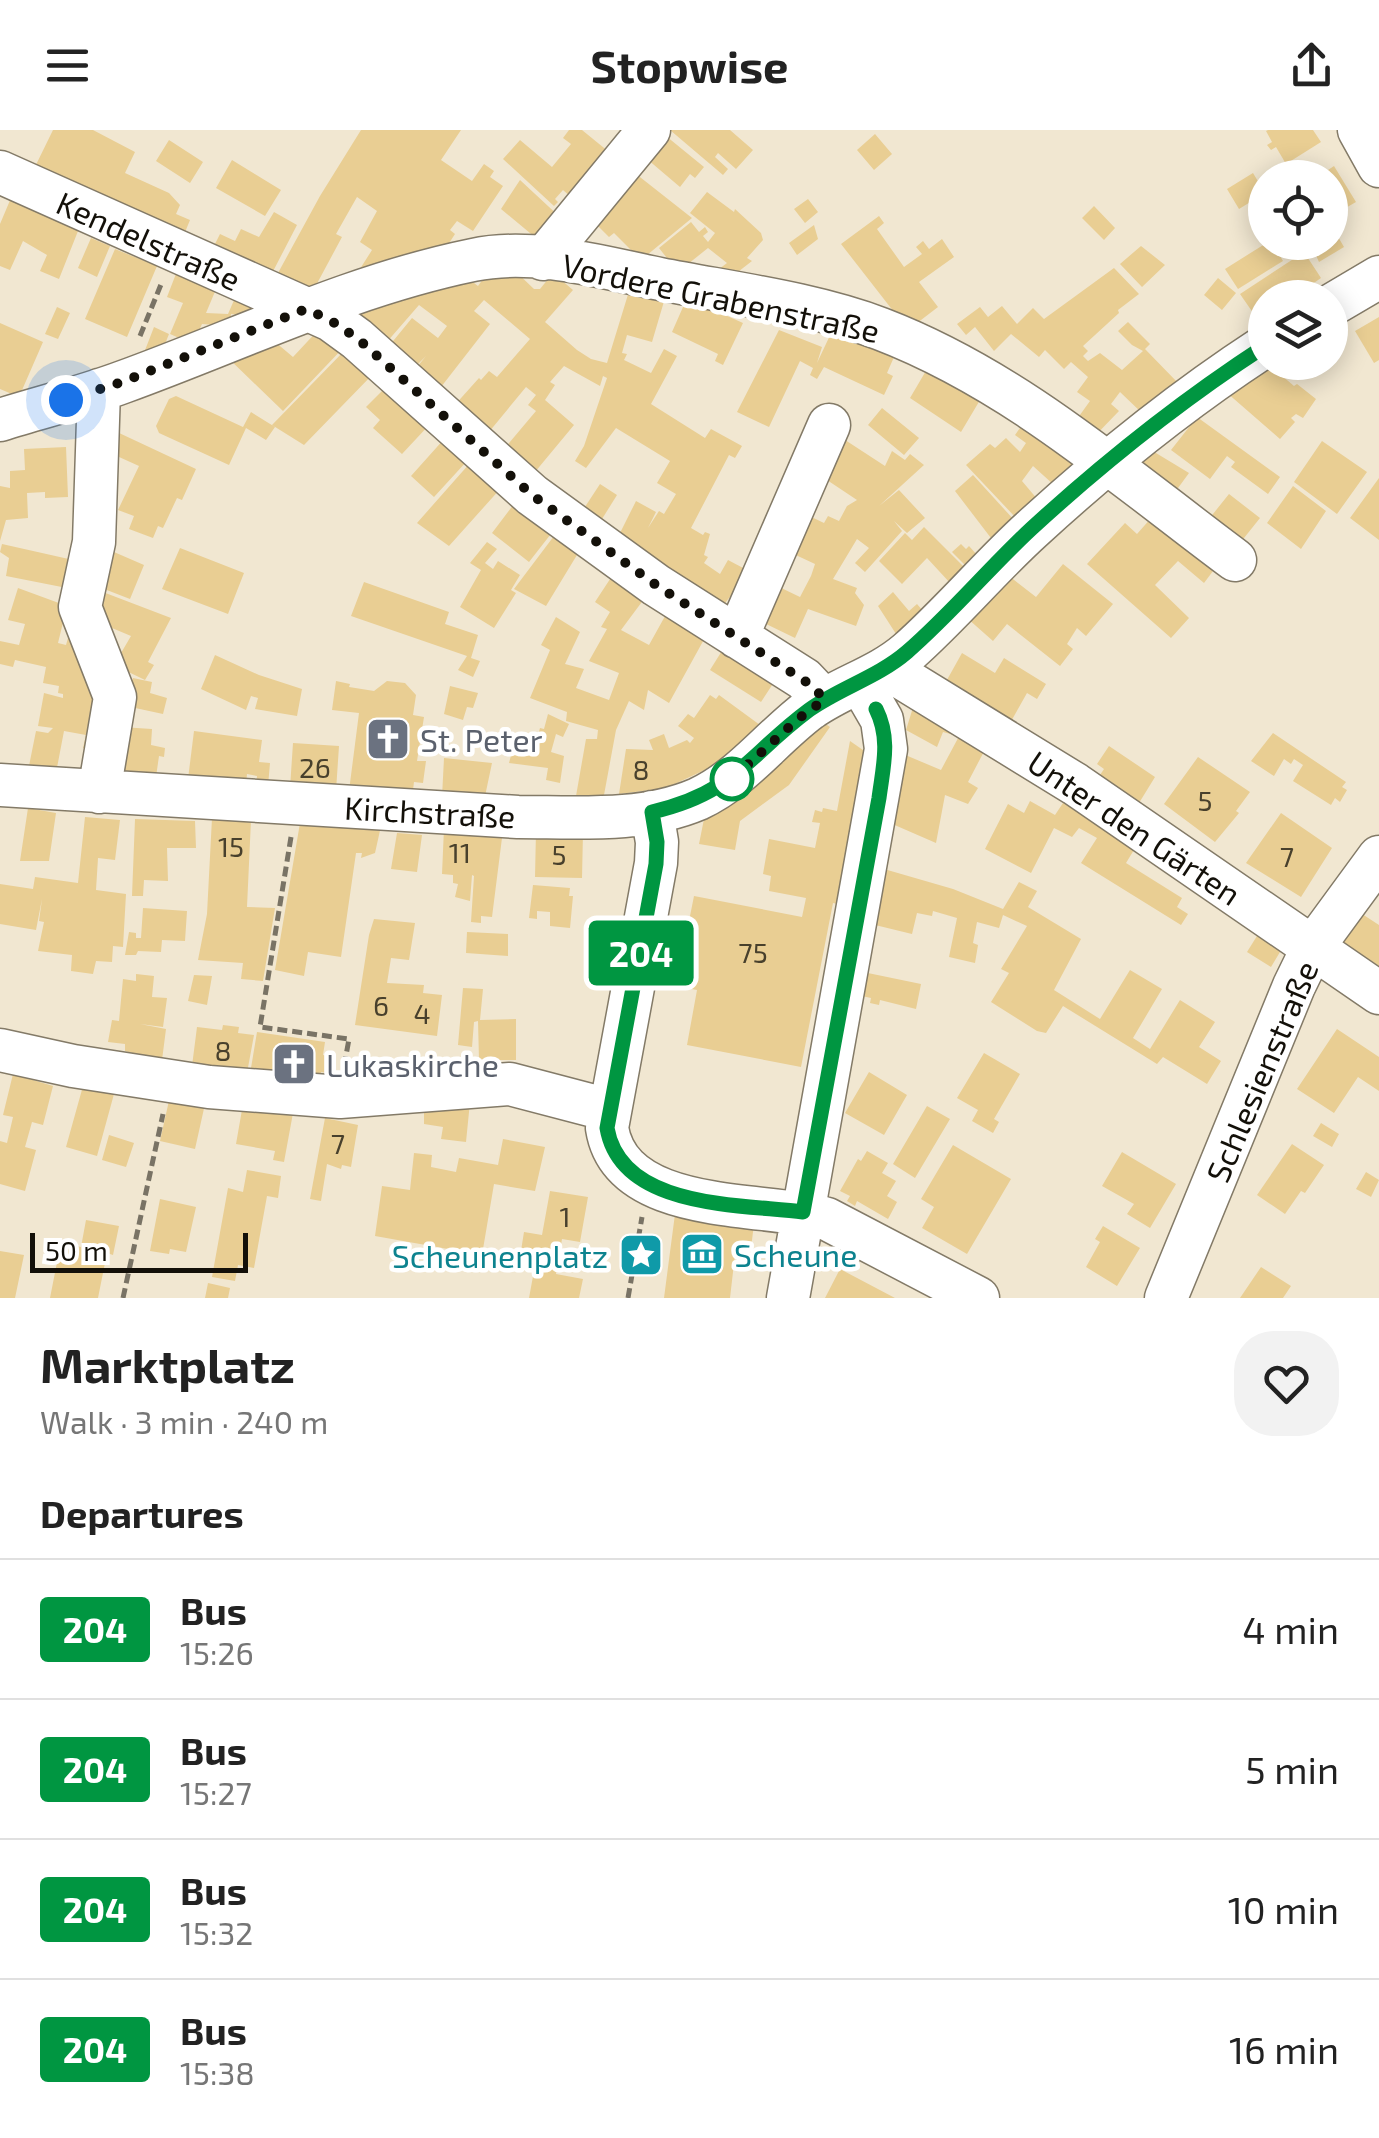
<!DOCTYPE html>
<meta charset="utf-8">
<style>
body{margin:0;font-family:"Exo 2",sans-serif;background:#f2f2f2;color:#222;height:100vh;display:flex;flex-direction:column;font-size:38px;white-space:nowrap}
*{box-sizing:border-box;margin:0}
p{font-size:32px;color:#767676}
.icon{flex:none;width:55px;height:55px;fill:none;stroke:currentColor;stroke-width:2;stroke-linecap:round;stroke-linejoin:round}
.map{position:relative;height:1168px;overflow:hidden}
.side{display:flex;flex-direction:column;background:#fff;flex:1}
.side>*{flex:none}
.badge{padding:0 20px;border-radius:8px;font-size:35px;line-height:65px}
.tools{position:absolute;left:1248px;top:30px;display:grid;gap:20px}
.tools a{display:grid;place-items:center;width:100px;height:100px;border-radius:50%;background:#fff;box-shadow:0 5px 25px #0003;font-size:50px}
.scale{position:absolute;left:30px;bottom:25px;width:218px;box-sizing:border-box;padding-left:10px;border:5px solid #131009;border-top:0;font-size:28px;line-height:35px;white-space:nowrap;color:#131009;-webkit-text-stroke:8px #fff;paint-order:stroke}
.you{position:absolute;width:50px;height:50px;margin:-25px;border:8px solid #fff;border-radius:50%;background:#1a73e8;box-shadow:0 0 0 15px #1a73e833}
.map>.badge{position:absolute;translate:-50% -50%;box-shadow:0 0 0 5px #fff}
h2{padding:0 40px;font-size:38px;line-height:90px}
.round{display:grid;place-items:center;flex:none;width:105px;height:105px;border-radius:40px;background:#f2f2f2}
.overview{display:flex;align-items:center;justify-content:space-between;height:170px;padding:0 40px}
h1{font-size:48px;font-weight:700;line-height:75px}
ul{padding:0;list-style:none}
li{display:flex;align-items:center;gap:30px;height:140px;padding:0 40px;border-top:2px solid #e0e0e0}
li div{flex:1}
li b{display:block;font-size:38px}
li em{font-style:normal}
li .badge{min-width:110px;font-weight:700;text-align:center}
header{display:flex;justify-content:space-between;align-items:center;height:130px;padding:0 40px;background:#fff;font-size:45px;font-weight:700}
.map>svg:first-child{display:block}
</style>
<header><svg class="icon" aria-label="menu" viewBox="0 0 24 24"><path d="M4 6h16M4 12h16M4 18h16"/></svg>Stopwise<svg class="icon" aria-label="share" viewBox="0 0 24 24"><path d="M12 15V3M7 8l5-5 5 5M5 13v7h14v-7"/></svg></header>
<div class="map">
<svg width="1379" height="1168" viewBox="0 0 1379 1168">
<rect width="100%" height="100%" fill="#f1e7d1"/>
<!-- building -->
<path fill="#e9ce93" d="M53,0H93L135,22L125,43L169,63L180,75L176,84L190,90L181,112L31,45Z
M361,0H461L441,30L472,51L484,34L494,41L490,47L503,56L473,101L457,91L450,100L455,104L442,124L425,130L414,122L397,145L358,142L372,120L360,112L377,81L357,67L336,104L342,107L313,161L278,143L320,66Z
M569,0H582L609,22L572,68L563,60L555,69L558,72L554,76L503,29L520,10L552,37L571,14L563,8Z
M670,0H730L753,20L736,39L718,23L715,27L728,39L723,45Z
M1268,0H1313L1321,12L1286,34L1276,17L1271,20L1267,15L1272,12L1266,1Z
M875,4L892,24L874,40L857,20Z
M666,6L704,37L695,48L690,44L680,57L647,29Z
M169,10L203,32L190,53L156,31Z
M232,30L281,60L265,86L216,58Z
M1334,36L1356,72L1330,87V48H1316Z
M631,40L692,88L641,130L614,103L609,107L596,94L618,73L607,65Z
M1253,43L1265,63L1239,79L1227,59Z
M520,50L562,89L542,113L501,79Z
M707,62L734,82L735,79L761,103L763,110L747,128L752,131L725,152L706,149L727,133L708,118L678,142L659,118L691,92L699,102L705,97L708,102L703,106L708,112L715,103L690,83Z
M11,68L80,96L59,149L40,141L47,125L23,111L10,140L0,136V94Z
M808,69L818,82L805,93L794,79Z
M1094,76L1115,98L1104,110L1082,88Z
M274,82L297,95L268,151L210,124L220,104L235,111L241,99L259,107Z
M879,86L884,93L877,99L904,137L922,124L916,117L923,111L929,119L942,109L954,127L919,152L938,177L908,200L841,114Z
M1330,93L1344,117L1319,132L1310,112H1330Z
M814,95L818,109L797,125L789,113Z
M91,108L110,116L97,147L78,138Z
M1268,112H1272L1283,131L1238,159L1225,139Z
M1141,116L1165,135L1142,157L1120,134Z
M115,119L157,136L127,207L85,189Z
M1304,122L1321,148L1292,168H1265V185L1258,190L1240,164Z
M493,135L512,138L534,159H540L553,143L573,160L545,192L577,220L591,229L607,233L630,158L665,168L652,212L627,205L622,223L627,224L624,230L651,243L664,219L677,226L651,274L705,308L711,299L742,316L735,328L729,325L691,398L703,405L705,402L710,404L704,425L708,427L704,433L720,444L728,430L745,439L739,455L719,481L620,403L636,371L656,382L648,398L659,381L664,384L676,364L657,353L670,331L616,298L586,338L575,331L584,316L607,248L603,246L600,256L564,236L550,252L555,255L545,270L574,295L530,348L499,325L536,281L528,275L536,265L526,257L484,308L453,277L479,248L481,250L489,241L497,247L530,209L484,170L474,181L490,194L441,257L417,237L426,226L415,237L389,216L412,188L438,208L447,196L419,175L386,213L352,185L462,144L478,156Z
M179,136L219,152L206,183L228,184L238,161L265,171L259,188L231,184L230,196L202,194L193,214L170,204L183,173L167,167Z
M1114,138L1139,164L1118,180L1119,183L1083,216L1088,221L1083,226L1088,231L1100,223L1122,240L1143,221L1132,215L1118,201L1128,192L1150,214L1145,219L1179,254L1143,284L1120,262L1111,274L1119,281L1090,311L1072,296L1090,271L1077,262L1088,247L1071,232L1064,239L1045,220L1039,227L1011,204L994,221L975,197L966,205L957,194L980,177L988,187L1002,176L1017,194L1033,178L1044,189Z
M1218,148L1236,163L1222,180L1204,165Z
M687,168L743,193L723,235L715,231L718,224L672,202Z
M57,177L70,183L58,209L45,204Z
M1379,187V230L1374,233L1355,201Z
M0,193L43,212L19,267L0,259Z
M154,197L169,204L161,224L142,228Z
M321,197L345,216L283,281L225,225L268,206L293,227Z
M833,199L894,227L887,243L893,246L884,265L824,237L817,249L810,245L813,238L800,231L769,297L737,282L779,200L822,217L817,233Z
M347,218L374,243L304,315L272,295Z
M1266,232L1294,256L1297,254L1316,269L1303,288L1296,284L1291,288L1295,292L1280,309L1226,262Z
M930,234L983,265L961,302L910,268Z
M388,255L430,294L402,324L373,298L380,290L366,277Z
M176,266L243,297L251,282L275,297L266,310L246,298L229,335L159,303L156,296L169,269Z
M882,278L919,308L904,325L868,295Z
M1030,284L1081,327L1054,355L1033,336L1022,351L1038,370L1017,389L966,335L990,314L995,318L1006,308L1020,322L1026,313L1015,305Z
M1197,287L1280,347L1268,364L1231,337L1235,332L1227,326L1210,349L1171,320Z
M117,302L196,339L182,370L177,368L163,398L158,396L153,408L129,399L134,386L118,380L139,336L108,322Z
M839,306L885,336L892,321L905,330L910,324L924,335L879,376L899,360L925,388L907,403L894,391L902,401L865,442L855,433L869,418L857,409L833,449L857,458L855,463L864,475L856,496L808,479L795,508L756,489L773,454L800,467L811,446L815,434L785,420L801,382L824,393L828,386L839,391L847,376L857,370L815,342Z
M445,308L467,331L434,367L411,346Z
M1322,311L1367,342L1337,384L1294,352Z
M66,317L68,367L45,368V362L27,363L28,388L6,390L0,411V356L10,358V341L25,340L24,319Z
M1151,320L1189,343L1170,369L1129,337Z
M470,333L501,358L449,416L417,393Z
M973,345L1015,391L994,412L955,361Z
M1379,348V410L1350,388Z
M600,354L617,365L597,397L579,386Z
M1293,356L1326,381L1301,419L1267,393Z
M1229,364L1260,388L1236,418L1205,394Z
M517,370L554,400L529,432L492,403Z
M1152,387L1213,441L1204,453L1178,431L1155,455L1189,488L1171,508L1087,434L1125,393L1137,404Z
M924,397L966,439L951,454L927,428L902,454L879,431L905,403L912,410Z
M557,402L580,420L546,476L514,459Z
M487,412L497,419L485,433L493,439L498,431L520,445L511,460L516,463L494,498L460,477L481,440L470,433Z
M2,414L82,432L77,460L6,446L9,428L0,422Z
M961,414L966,419L969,416L978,426L967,437L952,422Z
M180,418L244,443L228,484L162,459Z
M114,422L144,435L130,469L99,457Z
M1063,434L1113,474L1086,506L1077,498L1067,514L1073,519L1060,536L1007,494L993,511L967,488L1009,446L1036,467Z
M614,443L647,465L621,500L649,515L669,479L707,504L669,573L648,560L644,580L629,571L616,600L604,665L576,666L586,609H597L598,600L566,591L567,582L530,568L550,520L541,515L556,487L580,502L565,534L584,539L576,558L609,570L619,543L589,531L607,499L601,497L610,482L595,472Z
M364,452L449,482L445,494L478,505L471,528L480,531L473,547L458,540L467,526L351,486Z
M18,458L67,476L58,513L66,515L68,508L78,511L87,521L82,543L105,547L93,619L83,618L86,605L64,601L56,643L28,641L36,601L48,603L53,598L38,596L44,563L63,568V564L58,563L59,556L43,553L46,537L15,530L13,537L0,534V511L19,515L25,494L8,490Z
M95,459L171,488L148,532L154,535L145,550L114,535L131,506L93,490Z
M893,462L909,481L917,474L923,481L898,507L878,476Z
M725,516L776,549L761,572L710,540Z
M962,523L995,543L1004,528L1046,554L1037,569L1027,563L1009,595L943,557Z
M215,525L259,545L302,559L297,586L255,579L258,568L251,566L246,580L201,559Z
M133,548L152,552L150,563L167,568L163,584L126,576Z
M336,551L350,554L349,557L374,561L387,551L405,553L416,565L413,585L424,587L417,631H426L423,653L414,652L412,668L349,661L359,583L332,580Z
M450,556L478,563L473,578L467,577L463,590L444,584Z
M710,565L716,569L719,565L760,595L739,624L666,658L619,664L626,619L653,620L649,610L664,604L669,618L687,610L690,613L694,608L678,596L688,584L694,588Z
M915,571L960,595L954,605L943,602L937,617L906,600Z
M548,584L569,594L563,607L556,604L551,622L564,626L560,653L546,650L548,638L509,633L517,603L538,605L540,598L544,599Z
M820,590L830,597L789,655L740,691L735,720L699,714L705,684Z
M121,597L152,599L151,615L165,618L164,627L159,626L156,647L114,643Z
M964,597L989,612L968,652L978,658L968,674L945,665L936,713L890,693L903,624L941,640Z
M194,601L262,610L259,632L270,633L268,656H256L257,646L247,644L246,655L188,649Z
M1273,603L1346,652L1342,657L1347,660L1340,672L1335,668L1331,675L1293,651L1303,635L1294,629L1291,634L1284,629L1274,646L1251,631Z
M850,611L873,627L846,776L833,773L801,937L687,915L697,860L676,856L694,766L802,787L806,768L769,761L771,746L763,744L769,709L815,718L820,693L812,692L815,680L822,682L823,678L837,681Z
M293,613L339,616L336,661L290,658Z
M1109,616L1155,647L1139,673L1100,645L1104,639L1097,634Z
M1198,627L1250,662L1236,681L1239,683L1215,712L1164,674Z
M444,628L492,633L484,671L442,667Z
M1069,664L1140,710L1126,733L1182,768L1177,777L1188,784L1181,795L1081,733L1097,708L1079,698L1072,707L1054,698L1031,743L985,719L1008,674L1024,683L1030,671L1055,685Z
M28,678L56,683L49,731H20Z
M1281,683L1332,718L1301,767L1246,733Z
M85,687L120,690L115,730L98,728L96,760L126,764L123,817L113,816L112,832L96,831L93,844L71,841L72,825L38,821L44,792L39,791L42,769L36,800L0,794V754L33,759L35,747L78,753Z
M212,688L251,690L247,777L275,778L263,851L241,849L243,833L198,830L207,784Z
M135,689L195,691L196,718H167L168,751L144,750L143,766H132Z
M300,693L381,696L375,723L361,728L362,723H356L341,827L308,822L304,846L275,840Z
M444,698L503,700L492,787L481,786V793L471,792L474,746L472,745L470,771L455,767L458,754L453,753V745L442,744Z
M536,701L583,702L582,748L535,747Z
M397,703L422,705L417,742L391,739Z
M884,739L953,759L1003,779L1019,752L1037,761L1028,777L1081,809L1054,860L1100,889L1130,840L1162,859L1133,908L1150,919L1180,870L1215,892L1199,917L1221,931L1207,954L1163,927L1157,934L1063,876L1046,903L1037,901L991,872L1009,843L1001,839L1027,796L1003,785L999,798L977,792L973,813L978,815L975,833L949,827L957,788L933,781L932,786L917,783L912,804L871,794Z
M533,755L570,758L569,766H573L570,798L550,796V782L537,781V789L529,788Z
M143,778L187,781L185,811L162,810L161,822L138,821L136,825H125L129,802L136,803V808H141Z
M1356,780L1379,795V836L1337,808Z
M374,789L415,793L409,830L391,828L387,853L424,855L423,863L442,865L437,906L355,895L369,805Z
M1262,798L1286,812L1271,837L1247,822Z
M467,802L508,804V826L466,823Z
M863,842L921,854L916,879L880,870L879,875L870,873L871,868L857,865Z
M136,844L154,846L152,867L167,868L163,897L140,894L166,899L161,938L134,935L135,924L125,921V914L108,912L112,890L119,891L123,849L136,851Z
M194,845L212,846L207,875L188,871Z
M463,858L483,859L480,890L516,889V930H479L478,891L474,892L472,917L458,915Z
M223,895L239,897L238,903L254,905L247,943L192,936L197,897L222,900Z
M1337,899L1379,927V961L1358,947L1334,983L1297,959Z
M257,902L325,912L323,925L336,927L334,944L321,942L319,955L250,944Z
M984,923L1020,944L994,989L999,992L993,1003L972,991L978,980L957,968Z
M869,942L907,965L884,1005L845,983Z
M13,944L53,956L43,995L32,992L25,1017L36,1020L25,1061L0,1054V1011L7,1013L13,987L3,985Z
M83,956L114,964L97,1026L66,1017Z
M170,966L205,974L195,1019L160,1011Z
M470,972L466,1012L441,1009L443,997L424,994V974Z
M243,974L293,983L284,1032L273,1030L275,1021L236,1014Z
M927,976L950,989L915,1048L893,1034Z
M325,988L358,995L351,1037L342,1035L341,1039L327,1034L321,1071L310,1069Z
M1321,993L1339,1004L1332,1017L1313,1006Z
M109,1005L134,1013L126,1037L102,1030Z
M503,1009L545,1017L535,1061L494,1054L482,1125L375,1106L382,1056L410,1060L414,1023L432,1025L431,1037L456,1042L459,1028L498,1035Z
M1292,1014L1324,1035L1305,1063L1301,1061L1285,1084L1257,1065Z
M953,1015L1011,1049L967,1124L922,1098L934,1077L921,1069Z
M867,1021L888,1033L882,1043L896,1051L887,1066L897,1072L888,1089L857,1071L855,1076L847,1071L850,1066L840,1061L858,1029L861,1031Z
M1122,1022L1176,1054L1150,1098L1127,1084L1134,1074L1102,1056Z
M247,1040L281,1046L278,1068L267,1066L254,1138L238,1135L235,1151L212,1147L228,1058L243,1062Z
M1366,1042L1379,1050L1371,1067L1356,1059Z
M550,1061L588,1067L580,1112L562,1109L556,1144L583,1149L579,1168H529L536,1130L520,1127L524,1102L542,1105Z
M160,1069L196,1077L186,1122L170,1119L169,1124L150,1121Z
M675,1084L754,1094L751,1118L736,1116L730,1168H664Z
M86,1090L119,1096L113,1125L107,1123L98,1168H50L61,1112L81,1117Z
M1103,1096L1140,1118L1117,1156L1086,1137L1100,1112L1095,1109Z
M0,1121L24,1125L15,1168H0Z
M1261,1137L1291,1156L1283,1168H1240Z
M840,1139L895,1168H825Z
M208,1153L230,1158L228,1168H205Z"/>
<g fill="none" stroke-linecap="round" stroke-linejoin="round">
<defs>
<path id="minor" d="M1359,0L1379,36
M0,42L331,190L357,209L532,365L656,455L804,549L824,570
M543,129L649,0
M1330,176L1379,147
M99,260L94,412L80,477L115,567L99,662
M0,290C41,277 83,267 123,252C239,210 351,155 473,130C533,117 601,137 660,149C731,163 813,173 881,199C1014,250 1122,346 1235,430
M737,507L829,295
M886,538L1075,654L1379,863
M0,655L518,687C576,687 642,693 698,669C743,648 771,608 810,579C841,557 879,547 908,522C952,483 989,438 1032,399C1105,332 1182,270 1265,216
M652,682L657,712L656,733L607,998C621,1086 762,1071 827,1089L978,1168
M0,920L73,936L209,957L340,967L510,954L609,980
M788,1168L886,619L882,590L860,552
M1166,1168L1294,856L1313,817L1379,727"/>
</defs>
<!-- minor casing -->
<use href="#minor" stroke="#837a67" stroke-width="45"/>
<!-- path -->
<path stroke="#797365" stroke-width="5" stroke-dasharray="10 5" stroke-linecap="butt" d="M140,206L162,152
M291,707L260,897L349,909L345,931
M123,1168L163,984
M628,1168L642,1087"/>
<!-- minor -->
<use href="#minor" stroke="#fff" stroke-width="42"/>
</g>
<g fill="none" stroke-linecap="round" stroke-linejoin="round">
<defs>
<path id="line" d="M876,579C891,609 883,637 879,668L803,1082C740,1074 621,1079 607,998L656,734L657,712L652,682C735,663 747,626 809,580C840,558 878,547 907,522C951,484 989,438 1031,399C1104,332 1182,270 1265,216"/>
</defs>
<!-- line casing -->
<use href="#line" stroke="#fff" stroke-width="22"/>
<!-- line -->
<use href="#line" stroke="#009641" stroke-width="15"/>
<!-- walk -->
<path stroke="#131009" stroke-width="10" stroke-dasharray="0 18" d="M66,270L122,252L306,179L330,190L357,208L532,365L656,455L814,557L824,570L798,589L732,649"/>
</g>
<!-- icons -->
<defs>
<symbol id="church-square" viewBox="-11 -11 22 22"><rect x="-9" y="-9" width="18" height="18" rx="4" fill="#6b7280" stroke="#fff"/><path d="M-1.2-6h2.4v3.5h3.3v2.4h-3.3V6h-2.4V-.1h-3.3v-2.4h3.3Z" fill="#fff"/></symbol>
<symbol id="museum-square" viewBox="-11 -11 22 22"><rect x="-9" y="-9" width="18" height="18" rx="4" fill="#0f9aa8" stroke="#fff"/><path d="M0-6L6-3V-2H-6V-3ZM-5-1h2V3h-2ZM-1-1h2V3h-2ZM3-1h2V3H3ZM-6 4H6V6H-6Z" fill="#fff"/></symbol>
<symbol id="sight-square" viewBox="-11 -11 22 22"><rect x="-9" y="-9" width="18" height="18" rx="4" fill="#0f9aa8" stroke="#fff"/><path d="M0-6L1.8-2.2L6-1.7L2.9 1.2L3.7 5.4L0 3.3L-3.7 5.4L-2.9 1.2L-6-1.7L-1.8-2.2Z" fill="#fff"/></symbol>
</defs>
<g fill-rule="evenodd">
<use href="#church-square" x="363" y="584" width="50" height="50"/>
<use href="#church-square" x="269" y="909" width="50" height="50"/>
<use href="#museum-square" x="677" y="1099" width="50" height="50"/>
<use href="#sight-square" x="616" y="1100" width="50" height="50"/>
</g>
<!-- markers -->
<circle fill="#fff" stroke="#009641" stroke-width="5" cx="732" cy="649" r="20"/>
<g text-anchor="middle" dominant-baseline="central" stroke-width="9" stroke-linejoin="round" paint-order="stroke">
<!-- number labels -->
<g font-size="28" fill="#48402c">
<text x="315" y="637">26</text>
<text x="641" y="639">8</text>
<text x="1205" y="670">5</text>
<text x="231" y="716">15</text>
<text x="460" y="722">11</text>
<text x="559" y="724">5</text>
<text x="1287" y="726">7</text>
<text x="753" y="822">75</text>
<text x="381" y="875">6</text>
<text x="422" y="883">4</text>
<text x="223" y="920">8</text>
<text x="338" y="1013">7</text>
<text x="565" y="1086">1</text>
</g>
<!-- street labels -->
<g font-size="32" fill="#131009" stroke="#fff">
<text transform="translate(149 110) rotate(24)">Kendelstraße</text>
<text transform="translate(721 167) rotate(12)">Vordere Grabenstraße</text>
<text transform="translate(430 681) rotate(3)">Kirchstraße</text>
<text transform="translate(1135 697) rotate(34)">Unter den Gärten</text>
<text transform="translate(1261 941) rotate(-67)">Schlesienstraße</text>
</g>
<!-- worship labels -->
<g font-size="32" fill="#5b616d" stroke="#fff" text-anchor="start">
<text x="420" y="609">St. Peter</text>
<text x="326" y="934">Lukaskirche</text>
</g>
<!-- culture labels -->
<g font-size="32" fill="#0d838f" stroke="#fff" text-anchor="start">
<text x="734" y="1124">Scheune</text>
<text x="608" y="1125" text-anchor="end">Scheunenplatz</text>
</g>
</g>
</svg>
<div class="tools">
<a><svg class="icon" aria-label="locate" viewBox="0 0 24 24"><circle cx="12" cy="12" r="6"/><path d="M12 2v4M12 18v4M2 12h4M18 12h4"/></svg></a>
<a><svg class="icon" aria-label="layers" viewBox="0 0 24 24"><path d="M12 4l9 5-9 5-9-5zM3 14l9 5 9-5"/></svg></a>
</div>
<div class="scale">50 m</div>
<div class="you" style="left:66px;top:270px"></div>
<b class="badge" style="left:641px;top:823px;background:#009641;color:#fff">204</b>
</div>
<section class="side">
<div class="overview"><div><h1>Marktplatz</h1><p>Walk · 3 min · 240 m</p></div><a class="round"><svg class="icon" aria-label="heart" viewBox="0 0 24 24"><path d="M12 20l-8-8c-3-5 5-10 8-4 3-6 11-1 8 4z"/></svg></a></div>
<h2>Departures</h2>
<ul>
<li><span class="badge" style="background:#009641;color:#fff">204</span><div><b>Bus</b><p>15:26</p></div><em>4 min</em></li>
<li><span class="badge" style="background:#009641;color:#fff">204</span><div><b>Bus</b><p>15:27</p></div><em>5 min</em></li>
<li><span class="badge" style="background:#009641;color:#fff">204</span><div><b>Bus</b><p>15:32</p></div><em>10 min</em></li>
<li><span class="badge" style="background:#009641;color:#fff">204</span><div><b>Bus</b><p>15:38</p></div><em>16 min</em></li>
</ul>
</section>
